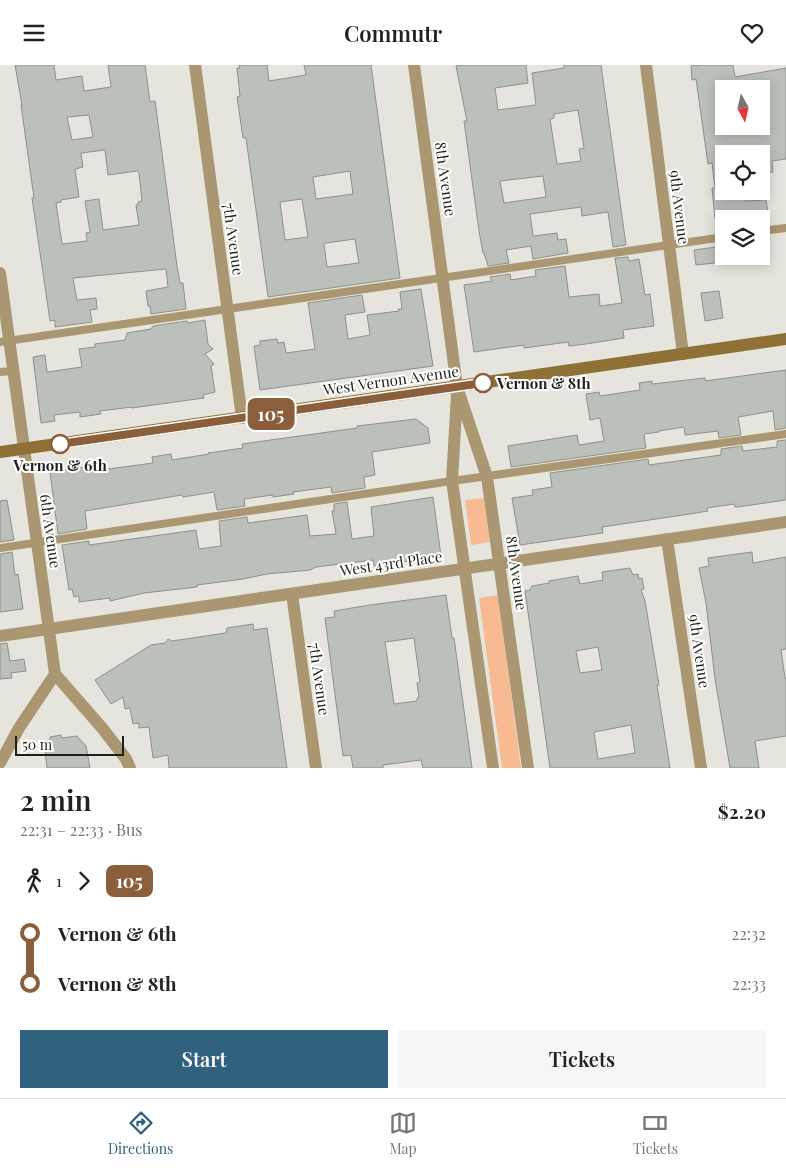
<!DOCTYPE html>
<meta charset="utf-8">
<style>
body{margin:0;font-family:"Playfair Display",serif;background:#f6f6f6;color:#222;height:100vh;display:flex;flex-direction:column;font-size:19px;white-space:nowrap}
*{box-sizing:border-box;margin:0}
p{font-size:16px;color:#767676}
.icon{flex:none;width:28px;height:28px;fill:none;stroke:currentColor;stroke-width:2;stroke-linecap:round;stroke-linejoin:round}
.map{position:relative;height:703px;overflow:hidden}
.details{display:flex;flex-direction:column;background:#fff;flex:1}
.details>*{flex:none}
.badge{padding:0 10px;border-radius:8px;font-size:18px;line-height:32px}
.needle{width:32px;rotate:172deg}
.tools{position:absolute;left:715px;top:15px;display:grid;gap:10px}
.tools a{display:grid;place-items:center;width:55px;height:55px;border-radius:0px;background:#fff;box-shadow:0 2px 12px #0003;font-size:25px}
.scale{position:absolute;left:15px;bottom:12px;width:109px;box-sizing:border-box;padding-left:5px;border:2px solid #1f1f1d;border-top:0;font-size:14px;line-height:18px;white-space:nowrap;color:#1f1f1d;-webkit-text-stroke:4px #fffffe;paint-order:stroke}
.map>.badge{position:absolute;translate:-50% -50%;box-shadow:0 0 0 2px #fff}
.legs{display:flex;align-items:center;gap:8px;height:55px;padding:0 20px;font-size:16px}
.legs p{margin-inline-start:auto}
.headline{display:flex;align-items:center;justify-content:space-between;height:85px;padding:0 20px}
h1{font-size:28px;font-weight:600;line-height:38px}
.primary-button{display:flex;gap:10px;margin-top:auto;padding:10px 20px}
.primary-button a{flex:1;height:58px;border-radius:0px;background:#30617f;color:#fff;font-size:20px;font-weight:600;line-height:58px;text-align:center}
.primary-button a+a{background:#f6f6f6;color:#222}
ul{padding:0 20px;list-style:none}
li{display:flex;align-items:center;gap:18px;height:50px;font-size:19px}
li i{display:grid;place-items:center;width:8px;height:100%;margin:0 6px;background:currentColor}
li i::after{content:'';width:12px;height:12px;margin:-6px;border:4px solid;border-radius:50%;background:#fff}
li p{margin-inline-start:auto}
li:first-child i{background:linear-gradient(#0000 50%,currentColor 0)}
li:last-child i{background:linear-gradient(currentColor 50%,#0000 0)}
header{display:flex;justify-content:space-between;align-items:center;height:65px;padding:0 20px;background:#fff;font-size:22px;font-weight:600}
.tab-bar{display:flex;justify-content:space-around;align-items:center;height:70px;border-top:1px solid #e0e0e0;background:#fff;font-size:14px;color:#767676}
.tab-bar a{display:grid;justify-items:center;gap:2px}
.tab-bar .active{color:#30617f}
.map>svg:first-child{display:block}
</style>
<header><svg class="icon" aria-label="menu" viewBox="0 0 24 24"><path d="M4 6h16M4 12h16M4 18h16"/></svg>Commutr<svg class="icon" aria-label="heart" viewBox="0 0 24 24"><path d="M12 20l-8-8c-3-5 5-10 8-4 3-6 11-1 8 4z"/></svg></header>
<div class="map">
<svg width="786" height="703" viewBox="0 0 786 703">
<rect width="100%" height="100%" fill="#e5e5de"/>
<!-- green -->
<path fill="#f8ba90" d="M484,433L490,477L471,480L465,435Z
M498,530L521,703H502L479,533Z"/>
<!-- building -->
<path fill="#bcc0ba" stroke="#8d908b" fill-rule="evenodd" d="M15,0H54L56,15L82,11L84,26L111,22L108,0H145L150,37L155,36L177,201L180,218H183L186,244L151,249L150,241H148L146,226L168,222L166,204L73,213L77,235L96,233L97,244L90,245L92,257L55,262V255L50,256L32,133H34L21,40H22ZM89,50L93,72L72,75L67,52ZM105,85L108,110L137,106L139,108L142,136L138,137V140H136L139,160L103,165L99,134L85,136L90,167L86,168L87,176L62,179L56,138L61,137V135L79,132L75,104L83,102L81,88Z
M239,0H267L269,16L306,10L304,0H371L400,213L268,232L246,73H243L237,32L240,31L237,3H240ZM350,106L353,129L316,134L313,112ZM302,134L308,172L285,175L280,137ZM355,174L359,198L327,202L324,179L326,178Z
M464,0H526L528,18L495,23L498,45L536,40L532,8L564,3V0H601L626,180L613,182L608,147L582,151L581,142L530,149L533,171L557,168L558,175L566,174L568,188L533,194L531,181L506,185L509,198L488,201L484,188H483L479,166L464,56H467L456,1ZM578,45L584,83L579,84L581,96L557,99L550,54L554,53V49ZM543,111L546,132L504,138L500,116Z
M701,0H733L735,12L786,3V94L772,96L773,107L761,109V89H724V126H743L744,136L766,135L769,154L717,155L715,154L712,123H715L712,98L708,99L696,14L692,15L691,1ZM724,24H761V61H724Z
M724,181V197L696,200L694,185Z
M628,192L629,196L639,194L645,230L650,229L654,261L623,265L624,273L586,279L569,281L568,277L524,283V280L474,287L464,220L492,216L490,212L510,209L511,215L536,211L535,205L565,201L569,232L599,229L600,241L622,238L615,193Z
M421,224L433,301L260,325L254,281L260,280V276L277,274L278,278L284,277L286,288L315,284L308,238L362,230L365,247L345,250L348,274L370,270L367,250L399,246L398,244H402L400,227Z
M719,226L723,253L705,256L701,228Z
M205,255L208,279L213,284L205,289L214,299L211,301L215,327L203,330L204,333L132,343V342L100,346L101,349L80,352V347L54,350L55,356L41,358L33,292L45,290L47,307L82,302L79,284L95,282V279L125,275L127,268L151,264L153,261L187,256L188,258Z
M786,305V363L775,365L773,346L738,352L741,370L719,373L718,366L685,370L684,362L659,366V367L644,369L646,383L511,402L508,381L577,370L579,380L604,376L600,353L590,355L586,329L599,327L600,331L640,325L639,318L652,316V319L705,313V316Z
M416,354L428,363L430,378L372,387L375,410L364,412L365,423L332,428L331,422L293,427L294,429L273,432V430L244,434L245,441L217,445L214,427L183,432L182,430L85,446L87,464L58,469L50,407L93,401L94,406L153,398L152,392L171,389L172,395L209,389L208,388L243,383L242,379L357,363V361Z
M786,375V435L738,442H735L734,439L707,443L708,446L690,449L602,462L603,468L520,480L512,433L533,430L532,425L552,422L550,408L648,394L649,400L663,398L721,390V384L742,381L743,386L777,382V376Z
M433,432L441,491L374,501L373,495L316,502L310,505L267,509L243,514L197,520V522L144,528L110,536V533L79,537V531L74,532L72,524L69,525L62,480L89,476V480L196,465L199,484L221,481L219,456L247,452L248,458L307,450L310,471L336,469L332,446H334V439L347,437L352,474L374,471L371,442Z
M7,435L14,475L0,477V436Z
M12,487L15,510L18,509L23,544L0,547V489Z
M752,487L753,498L786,492V584L781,585L785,613H786V671L755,676L759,703H730L715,614L706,538L699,503L709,501L708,493Z
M630,503L633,510L638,509L639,514L642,513L644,524L641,525L645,536L659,620H657L670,703H550L525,526L530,525L532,521L549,518V516L578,511L580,519L603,515L602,507ZM598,582L602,605L580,608L576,586ZM631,660L635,688L598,694L594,667Z
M446,530L452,573H454L472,703H423L421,695L383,700V703H353L351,690L343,691L325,553L335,552L334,546L370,540ZM414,573L420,617L417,618L419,632L417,633V636L394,639L385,577Z
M253,559L254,565L267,563L287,703H169L168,690L153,693L149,662L139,663V658L133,659L130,643L125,644L123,632L111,639L95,615L151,580L165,578L168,574L172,576L226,568L227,563Z
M7,578L10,596L24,594L26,606L11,608L12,613L0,614V579Z
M61,670L62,673L77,671L86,681L90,703H47L44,676L50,675V672Z"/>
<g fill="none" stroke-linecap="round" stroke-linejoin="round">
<!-- service -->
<path stroke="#ab9672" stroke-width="8" d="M761,166L786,163
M0,277L724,172
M0,307L13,306
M0,483L452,416L786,369"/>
<!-- minor -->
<path stroke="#ab9672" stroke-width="12" d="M195,0L242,353
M414,0L457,322
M646,0L683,289
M0,208L55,609L103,664L126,694L130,703
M667,474L701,703
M292,529L316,703
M0,571L786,457
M0,698L19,663L55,609"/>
<!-- tertiary -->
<path stroke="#ab9672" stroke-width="12" d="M457,322L487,412L528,703
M457,329L452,416L493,703"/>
<!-- secondary -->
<path stroke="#8f7036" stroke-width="12" d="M0,387L786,274"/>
</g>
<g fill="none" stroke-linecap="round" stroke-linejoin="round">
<defs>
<path id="line-1" d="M60,379L483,318"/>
</defs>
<!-- line-1 casing -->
<use href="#line-1" stroke="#fff" stroke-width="11"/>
<!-- line-1 -->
<use href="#line-1" stroke="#8b5e3c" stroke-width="8"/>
</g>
<!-- markers -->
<g fill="#fff" stroke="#8b5e3c" stroke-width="2.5">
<circle cx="483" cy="318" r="9"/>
<circle cx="60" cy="379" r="9"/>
</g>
<g text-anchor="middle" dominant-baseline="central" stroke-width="4" stroke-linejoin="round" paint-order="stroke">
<!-- street labels -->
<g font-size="15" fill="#1f1f1d" stroke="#fffffe">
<text transform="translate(446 114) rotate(82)">8th Avenue</text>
<text transform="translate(680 142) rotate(83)">9th Avenue</text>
<text transform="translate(234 174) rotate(82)">7th Avenue</text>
<text transform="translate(391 315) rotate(-8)">West Vernon Avenue</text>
<text transform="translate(51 466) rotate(82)">6th Avenue</text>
<text transform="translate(391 498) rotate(-8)">West 43rd Place</text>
<text transform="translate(517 508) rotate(82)">8th Avenue</text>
<text transform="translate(700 586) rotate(82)">9th Avenue</text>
<text transform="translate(320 614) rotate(82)">7th Avenue</text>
</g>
<!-- stop labels -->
<g font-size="15" font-weight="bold" fill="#1f1f1d" stroke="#fffffe" text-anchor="start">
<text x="497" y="318">Vernon &amp; 8th</text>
<text x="60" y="400" text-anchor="middle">Vernon &amp; 6th</text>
</g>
</g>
</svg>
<div class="tools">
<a><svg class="needle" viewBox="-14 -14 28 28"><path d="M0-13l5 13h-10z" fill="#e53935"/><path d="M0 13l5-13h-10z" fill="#767676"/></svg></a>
<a><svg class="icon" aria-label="locate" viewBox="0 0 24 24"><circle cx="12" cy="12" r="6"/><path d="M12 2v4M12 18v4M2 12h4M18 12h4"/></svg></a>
<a><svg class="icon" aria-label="layers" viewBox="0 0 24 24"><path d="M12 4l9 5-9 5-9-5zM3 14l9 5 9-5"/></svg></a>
</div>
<div class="scale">50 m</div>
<b class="badge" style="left:271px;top:349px;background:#8b5e3c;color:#fff">105</b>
</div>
<section class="details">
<div class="headline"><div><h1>2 min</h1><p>22:31 – 22:33 · Bus</p></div><b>$2.20</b></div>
<div class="legs"><svg class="icon" aria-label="walk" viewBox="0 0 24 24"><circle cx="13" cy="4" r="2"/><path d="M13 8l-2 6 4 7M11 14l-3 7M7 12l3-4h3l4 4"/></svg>1<svg class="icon" aria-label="forward" viewBox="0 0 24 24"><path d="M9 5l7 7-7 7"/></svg><b class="badge" style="background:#8b5e3c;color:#fff">105</b></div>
<ul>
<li><i style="color:#8b5e3c"></i><b>Vernon &amp; 6th</b><p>22:32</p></li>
<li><i style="color:#8b5e3c"></i><b>Vernon &amp; 8th</b><p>22:33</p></li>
</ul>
<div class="primary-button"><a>Start</a><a>Tickets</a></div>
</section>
<nav class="tab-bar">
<a class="active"><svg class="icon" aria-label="directions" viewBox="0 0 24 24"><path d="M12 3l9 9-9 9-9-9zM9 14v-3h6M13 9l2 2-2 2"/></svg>Directions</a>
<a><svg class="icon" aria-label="map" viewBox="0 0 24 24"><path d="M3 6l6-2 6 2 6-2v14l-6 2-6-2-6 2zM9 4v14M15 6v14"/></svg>Map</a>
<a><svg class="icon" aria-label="tickets" viewBox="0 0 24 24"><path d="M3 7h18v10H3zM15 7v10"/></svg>Tickets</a>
</nav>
